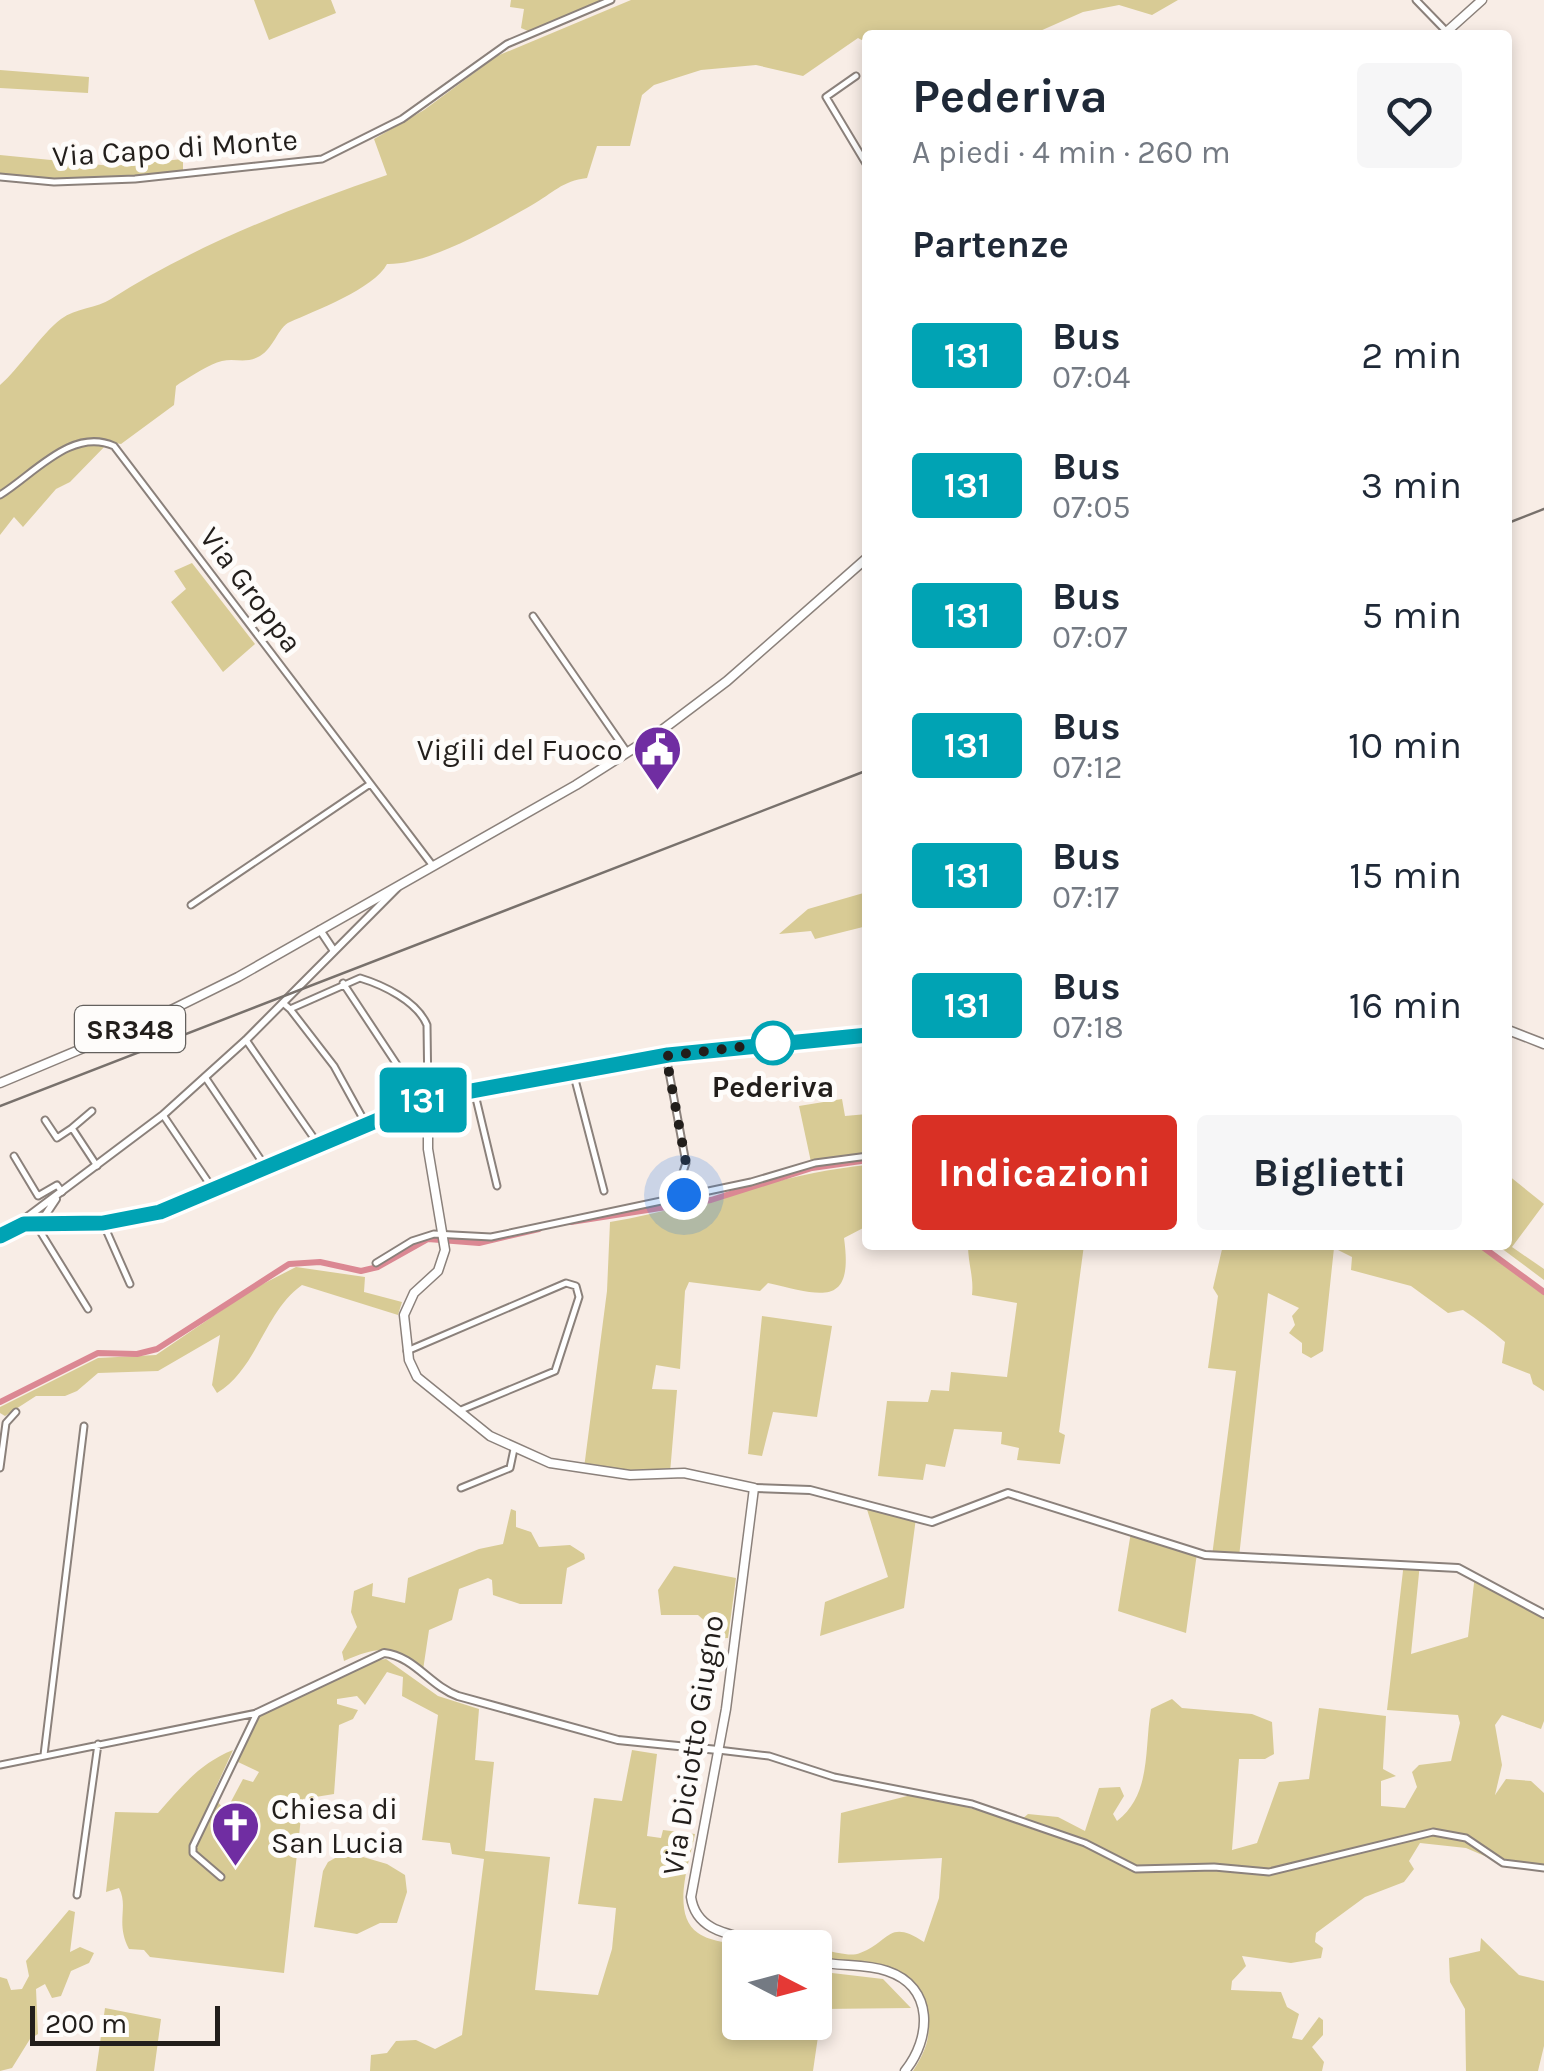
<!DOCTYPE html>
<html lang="it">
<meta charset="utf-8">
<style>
body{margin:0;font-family:Karla,sans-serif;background:#f6f6f7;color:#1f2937;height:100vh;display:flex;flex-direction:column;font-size:38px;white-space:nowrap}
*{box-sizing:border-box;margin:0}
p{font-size:32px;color:#747a83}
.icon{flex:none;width:55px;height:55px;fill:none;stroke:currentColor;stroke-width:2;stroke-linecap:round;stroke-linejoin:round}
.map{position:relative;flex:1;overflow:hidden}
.side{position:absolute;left:862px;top:30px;width:650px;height:1220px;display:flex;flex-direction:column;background:#fff;border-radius:10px;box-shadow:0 5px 15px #0003}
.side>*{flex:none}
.badge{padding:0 20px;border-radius:8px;font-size:35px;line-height:65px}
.needle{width:65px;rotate:96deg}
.tools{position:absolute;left:722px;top:1930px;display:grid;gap:20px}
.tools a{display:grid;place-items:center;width:110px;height:110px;border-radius:10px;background:#fff;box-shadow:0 5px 15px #0003;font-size:50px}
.scale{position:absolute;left:30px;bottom:25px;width:190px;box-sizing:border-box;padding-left:10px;border:5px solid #221e1b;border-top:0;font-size:28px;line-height:35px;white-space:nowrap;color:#221e1b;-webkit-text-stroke:8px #fefcfa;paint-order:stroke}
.you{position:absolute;width:50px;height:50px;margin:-25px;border:8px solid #fff;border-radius:50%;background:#1a73e8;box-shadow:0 0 0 15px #1a73e833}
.map>.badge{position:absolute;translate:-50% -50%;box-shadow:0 0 0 5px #fff}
h2{padding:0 50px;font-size:38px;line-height:90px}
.round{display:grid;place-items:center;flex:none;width:105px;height:105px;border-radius:10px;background:#f6f6f7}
.summary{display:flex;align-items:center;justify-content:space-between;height:170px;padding:0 50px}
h1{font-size:48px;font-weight:700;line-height:75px}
.action{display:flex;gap:20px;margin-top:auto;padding:20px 50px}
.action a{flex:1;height:115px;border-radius:10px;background:#d93025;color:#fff;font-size:40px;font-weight:700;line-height:115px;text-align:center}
.action a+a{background:#f6f6f7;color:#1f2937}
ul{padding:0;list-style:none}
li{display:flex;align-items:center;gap:30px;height:130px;padding:0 50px}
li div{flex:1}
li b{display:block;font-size:38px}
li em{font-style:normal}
li .badge{min-width:110px;font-weight:700;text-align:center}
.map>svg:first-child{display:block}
</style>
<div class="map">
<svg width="1544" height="2071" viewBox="0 0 1544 2071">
<rect width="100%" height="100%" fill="#f8ede6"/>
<!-- green -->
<path fill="#d8cb95" d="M254,0H331L336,13L269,40Z
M511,0H604L528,31L521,28L524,9L510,7Z
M631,0H1178L1152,15L1119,5L1083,12L1031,35H868L867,43L858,38L803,76L756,65L701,70L654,85L642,95L630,146H597L587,178C562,181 553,193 532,205C493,227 429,265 387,264C374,289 314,311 290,322C278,327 274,348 260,356C247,364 235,358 222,361C209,364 192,376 180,383L176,386L174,405L121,444L109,442L70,482L56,489L23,527L14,517L0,535V385C19,369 41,334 61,319C76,308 97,308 111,299C194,246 293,207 387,175L374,139L424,110L497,56Z
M0,70L89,77L88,93L0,88Z
M0,155L112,166L183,159V175L68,181L0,176Z
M192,563L255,644L223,672L171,602L186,589L174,571Z
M867,892V926L815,939L811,931L779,934L808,909Z
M842,1099L845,1116L867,1114V1156L811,1162L799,1106Z
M867,1165V1226L844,1238C854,1309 821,1295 768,1283L760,1291L689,1282L685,1291L680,1369L656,1365L652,1389L677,1390L670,1473L584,1468L607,1291L610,1222C697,1207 778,1174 867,1165Z
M1508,1175L1544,1204L1512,1247L1544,1269V1280L1497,1245H1508Z
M968,1245H1084L1059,1432L1065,1435L1060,1464L1017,1460L1019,1448L1001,1444L1002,1432L954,1429L945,1467L926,1464L923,1480L878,1476L887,1401L928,1402L931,1390L949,1391L951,1372L1007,1377L1017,1303L972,1295C974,1277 968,1264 968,1245Z
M1223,1245H1481L1544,1292V1391L1533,1384L1530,1374L1502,1363L1505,1342C1491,1330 1478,1320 1463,1310L1448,1313L1411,1286L1351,1270L1352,1257L1334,1248L1323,1351L1311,1358L1302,1353V1343L1289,1333L1295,1325L1292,1316L1299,1308L1268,1293L1239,1557L1212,1556L1236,1371L1208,1368L1218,1296L1213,1288Z
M296,1267L365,1277L364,1292L402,1302L398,1315L302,1285C264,1312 258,1368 217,1393L212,1385L220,1335L158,1371L98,1373L77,1391L65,1396H36L5,1416L0,1413V1407L98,1358L156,1355L253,1289Z
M762,1316L832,1326L817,1417L773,1412L762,1456L748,1454Z
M865,1503L916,1518L904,1608L820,1636L825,1602L888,1577Z
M511,1509L516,1511V1527L531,1532L539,1547L570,1545L584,1554L585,1559L567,1568L562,1604H520L493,1595L492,1580L488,1578L459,1589L452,1620L429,1630L423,1670C396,1644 377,1646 344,1661L342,1652L357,1627L351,1612L354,1591L373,1583L372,1596L405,1603L408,1578L479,1549L503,1544Z
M1131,1532L1197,1553L1186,1633L1118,1611Z
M1404,1562L1420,1563L1411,1654L1468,1637L1475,1574L1544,1612V1721L1541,1729L1502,1715L1495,1725L1502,1765L1495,1795L1506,1779L1531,1781L1544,1793V1868L1515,1869L1466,1848L1420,1843L1409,1861L1414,1869L1404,1882L1365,1897L1316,1933L1315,1942L1323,1948L1321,1958L1291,1963L1242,1956L1246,1966L1232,1981L1231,1990L1281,1992L1287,2007L1299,2014L1292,2038L1302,2040L1319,2017L1323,2020V2035L1312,2047L1324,2062L1322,2071H913C943,2025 925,2009 895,1972L819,1961L827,1951C836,1952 851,1957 860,1953C890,1942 888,1918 924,1942L939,1898L942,1858L838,1863L841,1813L915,1794L1020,1821L1028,1814L1058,1817L1085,1831L1099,1788L1120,1787L1124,1796L1113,1814L1117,1821C1152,1794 1144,1749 1151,1709L1172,1699L1182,1708L1252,1714L1272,1722L1274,1754L1265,1759H1239L1232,1850L1257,1843L1279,1782L1309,1779L1319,1708L1386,1716L1383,1769L1396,1776L1381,1781V1806L1405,1808L1417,1787L1412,1772L1419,1765L1451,1761L1460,1723L1458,1715L1387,1710Z
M674,1566L736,1578L728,1638L706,1639V1622L698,1615H661L658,1590Z
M386,1659L438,1696L479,1709L475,1760L494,1762L485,1851L550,1857L535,1990L598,1995L612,1949L616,1908L578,1904L594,1798L622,1801L632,1750L657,1754L647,1836L661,1838L663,1830L695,1834C690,1860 670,1914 698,1933C712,1943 735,1943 751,1947L740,1948V2022H815V1971L883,1979L911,2008L822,2009L813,2071H370L371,2055L387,2053L396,2041L416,2040L435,2049L462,2035L484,1859L452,1854L450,1843L422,1840L438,1715L402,1696L403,1677L387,1672L365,1705L357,1696L337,1699V1704L358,1710L353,1719L339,1725L334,1794L303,1799L284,1973L150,1957L144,1950L129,1949C115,1923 129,1907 119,1888L106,1892L115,1812L158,1813C181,1787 200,1763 233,1750L212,1796L226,1811L243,1779L253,1782L259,1772L238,1762L253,1719L371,1661Z
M346,1852L387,1864L405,1875L407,1892L397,1923H380L357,1934L314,1927L323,1871L328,1862Z
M69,1910L75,1912L70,1952L80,1947L94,1953L89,1963L71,1971L61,1996L52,1998L45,1984L36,1989L38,2034L30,2039L12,2068L0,2071V1977L7,1979L11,1990L22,1989L29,1976L26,1961Z
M1481,1938L1519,1975L1544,1981V2046L1538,2071H1466L1465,2009L1450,1982L1449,1958L1480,1951Z
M105,2008L161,2019L154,2071H96Z"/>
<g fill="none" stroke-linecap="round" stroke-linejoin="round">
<!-- canal -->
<path stroke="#db8893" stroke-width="6" d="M571,1222L711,1200L812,1168L868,1160
M1480,1245L1544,1292
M0,1402L98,1353L137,1354L157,1349L289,1264L320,1262L361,1271L378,1267L428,1239L479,1243L539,1229"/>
<defs>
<path id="minor" d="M1416,0L1447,32
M856,76L826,97L868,167
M0,177L54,182L135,179L322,159L402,119L507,44L611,0
M0,495C34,474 72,427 114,446L433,866
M533,616L627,752
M191,905L370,784
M343,983L421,1101
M283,1003L290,1009L360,978C383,985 417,1001 427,1025L428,1099
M290,1009L334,1066L366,1124
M246,1040L318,1144
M666,1056L686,1163L681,1178L684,1195
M573,1072L604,1191
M205,1077L265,1166
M474,1090L497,1186
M163,1115L213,1189
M45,1120L57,1138L72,1128L97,1166
M72,1128L92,1111
M14,1156L38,1196L57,1185L62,1192
M35,1223L88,1309
M103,1223L130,1284
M376,1263L412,1241L434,1234L491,1237L751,1182L815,1163L868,1156
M407,1351L566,1283L576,1286L579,1297L555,1371L461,1410
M0,1468L6,1423L16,1412
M461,1488L510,1468L514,1449
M718,1750L769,1756L834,1777L972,1804L1085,1843L1136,1869L1214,1867L1269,1872L1433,1832L1466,1838L1503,1863L1544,1868
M44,1755L84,1426
M0,1765L257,1713
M221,1877L193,1853V1846L257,1713
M77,1895L98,1744"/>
<path id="tertiary" d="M320,930L334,951
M40,1223L56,1199
M14,1227L163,1115L246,1040L397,888
M754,1488L810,1490L932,1522L1008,1493L1205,1555L1458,1568L1544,1614
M257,1713L384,1653C414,1656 430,1686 458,1696L618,1740L718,1750"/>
<path id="secondary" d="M1508,1030L1544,1044
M428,1099V1149L445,1250L438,1271L414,1293L404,1315L409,1360L417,1377L490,1436L550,1463L630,1475L684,1473L754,1488L726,1709L691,1897C697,1940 749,1934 780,1948
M0,1236L25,1224L103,1223L160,1211L428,1099L668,1055L868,1035
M815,1961C839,1967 864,1963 887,1971C935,1987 931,2039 905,2071"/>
<path id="primary" d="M1443,35L1482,0
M0,1083L155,1018L238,977L576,785L658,733L727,681L868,557"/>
</defs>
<!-- minor casing -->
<use href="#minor" stroke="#8b817b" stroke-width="9"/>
<!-- tertiary casing -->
<use href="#tertiary" stroke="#8b817b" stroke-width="10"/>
<!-- secondary casing -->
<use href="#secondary" stroke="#8b817b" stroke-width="11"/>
<!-- primary casing -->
<use href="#primary" stroke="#8b817b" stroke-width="11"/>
<!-- minor -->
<use href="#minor" stroke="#fff" stroke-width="5"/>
<!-- tertiary -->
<use href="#tertiary" stroke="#fff" stroke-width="6"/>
<!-- secondary -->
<use href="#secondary" stroke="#fff" stroke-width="8"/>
<!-- primary -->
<use href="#primary" stroke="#fff" stroke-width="8"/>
<!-- rail -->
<path stroke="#78716c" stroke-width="2.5" d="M1508,523L1544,509
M0,1106L868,770"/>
</g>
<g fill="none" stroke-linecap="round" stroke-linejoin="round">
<defs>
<path id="line" d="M0,1236L24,1224L103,1223L160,1212L428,1099L668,1055L868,1035"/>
</defs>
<!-- line casing -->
<use href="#line" stroke="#fff" stroke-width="22"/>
<!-- line -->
<use href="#line" stroke="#00a3b4" stroke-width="15"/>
<!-- walk -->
<path stroke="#221e1b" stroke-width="10" stroke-dasharray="0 18" d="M684,1195L681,1178L686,1163L666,1056L773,1043"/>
</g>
<!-- icons -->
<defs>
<symbol id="civic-pin" viewBox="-11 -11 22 30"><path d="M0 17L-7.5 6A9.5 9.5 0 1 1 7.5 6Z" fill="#702da2" stroke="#fefcfa"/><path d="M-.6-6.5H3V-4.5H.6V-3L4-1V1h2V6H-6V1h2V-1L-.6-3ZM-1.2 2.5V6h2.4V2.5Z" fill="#fff"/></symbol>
<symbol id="church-pin" viewBox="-11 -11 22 30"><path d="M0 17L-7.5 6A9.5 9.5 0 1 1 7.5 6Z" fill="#702da2" stroke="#fefcfa"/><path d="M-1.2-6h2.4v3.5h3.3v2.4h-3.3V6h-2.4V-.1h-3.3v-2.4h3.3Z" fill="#fff"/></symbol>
</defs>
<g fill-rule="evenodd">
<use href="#civic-pin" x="630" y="722" width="55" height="75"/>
<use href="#church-pin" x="208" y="1798" width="55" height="75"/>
</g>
<!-- markers -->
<circle fill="#fff" stroke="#00a3b4" stroke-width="5" cx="773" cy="1043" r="20"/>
<g text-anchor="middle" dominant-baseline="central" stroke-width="10" stroke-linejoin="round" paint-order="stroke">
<!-- shield labels -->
<rect fill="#fefcfa" stroke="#64615e" stroke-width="2.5" x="75" y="1006" width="110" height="46" rx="8"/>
<g font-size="28" font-weight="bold" fill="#221e1b">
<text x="130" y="1029">SR348</text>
</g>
<!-- street labels -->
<g font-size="30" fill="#221e1b" stroke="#fefcfa">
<text transform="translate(175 148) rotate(-4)">Via Capo di Monte</text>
<text transform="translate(251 590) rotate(53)">Via Groppa</text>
<text transform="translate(693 1745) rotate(-81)">Via Diciotto Giugno</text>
</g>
<!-- poi labels -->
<g font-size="30" fill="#221e1b" stroke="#fefcfa" text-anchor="end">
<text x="623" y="750">Vigili del Fuoco</text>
<text x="271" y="1809" text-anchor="start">Chiesa di<tspan x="271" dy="34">San Lucia</tspan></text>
</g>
<!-- stop labels -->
<g font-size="30" font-weight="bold" fill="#221e1b" stroke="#fefcfa">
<text x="773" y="1087">Pederiva</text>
</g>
</g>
</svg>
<div class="tools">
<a><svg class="needle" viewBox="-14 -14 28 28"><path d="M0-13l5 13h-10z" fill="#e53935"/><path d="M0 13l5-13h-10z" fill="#747a83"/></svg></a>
</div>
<div class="scale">200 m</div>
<div class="you" style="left:684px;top:1195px"></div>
<b class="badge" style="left:423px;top:1100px;background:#00a3b4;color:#fff">131</b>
<section class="side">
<div class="summary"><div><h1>Pederiva</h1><p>A piedi · 4 min · 260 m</p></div><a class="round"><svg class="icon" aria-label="heart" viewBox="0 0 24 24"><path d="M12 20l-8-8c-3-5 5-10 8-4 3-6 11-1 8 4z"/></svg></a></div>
<h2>Partenze</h2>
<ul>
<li><span class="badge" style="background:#00a3b4;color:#fff">131</span><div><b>Bus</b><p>07:04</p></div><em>2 min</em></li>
<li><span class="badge" style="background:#00a3b4;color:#fff">131</span><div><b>Bus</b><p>07:05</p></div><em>3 min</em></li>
<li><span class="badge" style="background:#00a3b4;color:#fff">131</span><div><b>Bus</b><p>07:07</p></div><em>5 min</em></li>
<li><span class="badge" style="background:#00a3b4;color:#fff">131</span><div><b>Bus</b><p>07:12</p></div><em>10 min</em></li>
<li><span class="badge" style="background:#00a3b4;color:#fff">131</span><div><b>Bus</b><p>07:17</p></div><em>15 min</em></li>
<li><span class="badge" style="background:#00a3b4;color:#fff">131</span><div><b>Bus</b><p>07:18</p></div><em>16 min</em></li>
</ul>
<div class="action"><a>Indicazioni</a><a>Biglietti</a></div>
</section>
</div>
